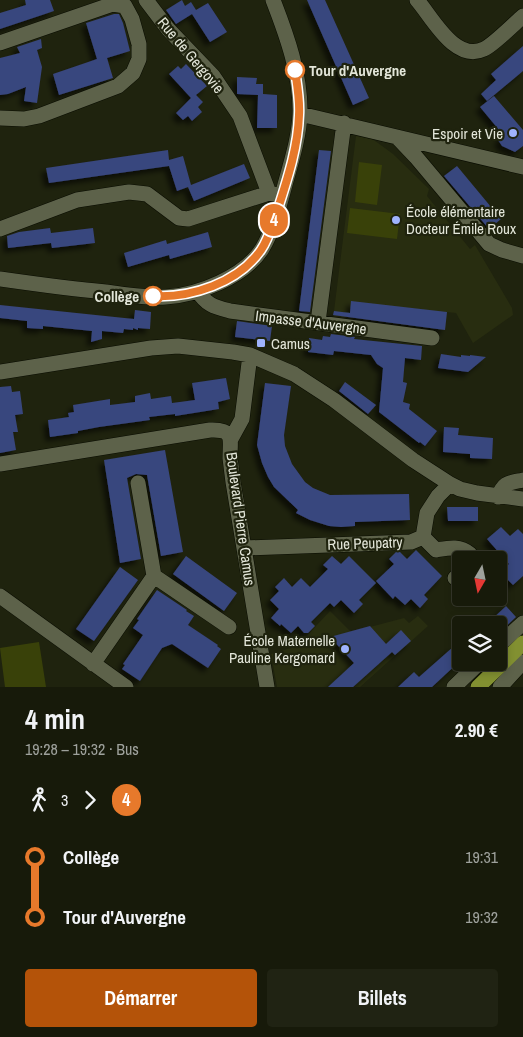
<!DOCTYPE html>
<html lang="fr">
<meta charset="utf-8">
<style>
body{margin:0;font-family:"Archivo Narrow",sans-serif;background:#202313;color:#f1f3f6;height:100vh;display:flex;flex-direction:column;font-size:19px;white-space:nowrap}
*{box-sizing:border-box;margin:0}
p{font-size:16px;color:#9ea19c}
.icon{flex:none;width:28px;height:28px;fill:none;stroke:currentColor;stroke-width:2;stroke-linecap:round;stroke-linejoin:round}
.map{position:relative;height:687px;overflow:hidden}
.panel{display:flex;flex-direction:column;background:#171a0a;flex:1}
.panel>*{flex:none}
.badge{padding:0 10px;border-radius:16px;font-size:18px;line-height:32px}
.needle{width:32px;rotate:189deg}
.controls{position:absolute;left:452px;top:551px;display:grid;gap:10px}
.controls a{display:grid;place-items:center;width:55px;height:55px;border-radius:5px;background:#171a0a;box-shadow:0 2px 8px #0003,0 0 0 1px #36382b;font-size:25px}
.map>.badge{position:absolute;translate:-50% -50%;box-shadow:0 0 0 2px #fff}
.legs{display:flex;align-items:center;gap:8px;height:55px;padding:0 25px;font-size:16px}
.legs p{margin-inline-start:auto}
.head{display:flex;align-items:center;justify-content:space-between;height:85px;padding:0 25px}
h1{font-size:28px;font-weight:700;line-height:38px}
.primary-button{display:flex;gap:10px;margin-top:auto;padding:10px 25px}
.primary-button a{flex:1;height:58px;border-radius:5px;background:#b45309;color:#fff;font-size:20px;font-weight:700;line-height:58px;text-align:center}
.primary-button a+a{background:#202313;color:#f1f3f6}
ul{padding:0 25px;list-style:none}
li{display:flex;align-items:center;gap:18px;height:60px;font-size:19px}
li i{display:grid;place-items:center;width:8px;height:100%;margin:0 6px;background:currentColor}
li i::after{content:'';width:12px;height:12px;margin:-6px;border:4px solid;border-radius:50%;background:#171a0a}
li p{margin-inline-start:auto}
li:first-child i{background:linear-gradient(#0000 50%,currentColor 0)}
li:last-child i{background:linear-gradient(currentColor 50%,#0000 0)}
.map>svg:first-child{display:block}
</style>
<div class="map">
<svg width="523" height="687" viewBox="0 0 523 687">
<defs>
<filter id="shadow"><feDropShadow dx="-4.5" dy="4.5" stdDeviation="2.5" flood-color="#0009"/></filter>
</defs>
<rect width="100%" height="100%" fill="#1f230e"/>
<!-- built -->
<path fill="#282d10" d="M356,136L372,139L378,143L393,154L429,189L427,196L470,249L475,245L512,308L513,315L473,343L456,313L447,312L445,330L357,319L356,322L333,319Z
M330,611L351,632L404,618L409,623L418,616L428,626L360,687H277L271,654L304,644L303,640Z"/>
<!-- green -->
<path fill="#394109" d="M359,162L382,165L377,205L355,202Z
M350,208L400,214L397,239L347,233Z
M39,642L46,687H5L0,648Z"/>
<!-- building -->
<path fill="#39467e" filter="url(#shadow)" d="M25,0H50L54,11L0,29V13L26,5Z
M182,0L185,6L191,2L196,10L208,3L227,32L210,42L192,14L176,24L166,10Z
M307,0H325L369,98L353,105Z
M114,14H119L123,23L130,51L107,58L113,78L59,95L53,74L97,59L86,23Z
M41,39L42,48L37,50L42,67L37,103L24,101L26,87L8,94L0,95V58L20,53L17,47Z
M523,46V71L487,101L481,94L496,80L491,74Z
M186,64L207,86L196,95L203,102L198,107L202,112L192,121L188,116L183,120L176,113L191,98L169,74L178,66L181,69Z
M237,77L257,78L256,84H263V94L277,95V128H257L258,95L237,94Z
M494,96L523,130V146L515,152L502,146L498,140L504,136L480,107Z
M168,150L169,160L183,156L191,185L244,164L250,178L194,201L188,187L177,191L169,166L49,183L46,168Z
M319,150L331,151L310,312L299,311Z
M457,166L501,219L489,229L444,176Z
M50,228L51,233L93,228L95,243L52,248L51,243L8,248L7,236L19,232Z
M208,232L212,247L170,259L169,255L128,267L124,253L166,240L167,244Z
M351,301L447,312L445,330L333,315L334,311L350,313Z
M0,305L134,319L135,310L151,312L150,329L138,328V330L133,328V330L124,329L123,333L102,331V339L91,342L92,331L43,326V329L27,328V321L0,318Z
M237,321L272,326L270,341L235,337Z
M331,334L355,337L354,339L422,346L421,360L405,358L403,382L407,383L403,402L410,404L409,409L437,431L425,446L420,442L419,443L379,412L383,368L377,364L371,355L334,351L333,355L308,352L309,338L322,340L323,336L330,337Z
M441,354L461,357V355L470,356V355L486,357L468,372L438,368Z
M226,378L230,399L218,402L219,409L175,416V414L149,417L150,420L99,427L78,431V433L50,437L48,420L69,417L68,413L74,412L73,405L110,399V405L135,402V396L150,393L151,399L171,396L172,403L195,400L192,383Z
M345,382L376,405L368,414L339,391Z
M265,383L291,386L284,435L285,446L292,464L305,482L313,488L330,495L409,494L410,520L355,522V526L341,527L329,526L310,520L296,513L298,510L274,487L268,477L262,463L257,445Z
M11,386L12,392L20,391L23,414L15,415L18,432H13L16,450L0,453V387Z
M444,427L459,428L458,435L493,438L492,459L470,458V454L443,452Z
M165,450L183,552L161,556L147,475L136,474L127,478L141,559L120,563L104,460Z
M447,507H478V521H448Z
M501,527L510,536L518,529L523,534V576L513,585L500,572L509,564L487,539Z
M416,550L442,576L424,595L428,599L420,608L411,599L405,605L395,596L393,599L376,581L394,564L389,559L396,552H400L407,559Z
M186,556L237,593L224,611L173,574Z
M332,556L341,564L349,556L376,583L359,600L363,604L354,613L341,600L334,607L330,603L311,622L315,626L308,633H304L298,626L291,633L281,624L280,626L271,618L279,609L270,600L279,591L275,587L284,578L292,587L301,578L310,587L328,569L323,565Z
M120,567L138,580L94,641L76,629Z
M157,590L187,610L186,611L194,616L188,625L218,645L217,646L221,649L208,668L172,644L162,648L140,681L122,669L125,665L123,664L143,635L133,628L139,620L137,619Z
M506,606L516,617L499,633V625H486Z
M370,626L386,644L401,630L411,641L395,655L392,652L353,687H328L354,663L330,637Z
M453,647L461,656V660L432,687H398L414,672L419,677Z"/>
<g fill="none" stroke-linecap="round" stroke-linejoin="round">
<defs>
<path id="minor" d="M146,0L168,29L213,76L240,116L269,193
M417,0C432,17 455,63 484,49C493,45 514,24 523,16
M0,43L113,4L125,6L132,19L139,44V59L133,73L118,86L39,116L24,119L0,118
M300,114L523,167
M398,138L416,157L489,244L502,250L523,256
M0,229L77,200L129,192L147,194L179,218L188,219L269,193L282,196
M0,279C35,284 70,289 106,292C125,295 146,298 166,297C198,295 244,277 262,249C274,229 280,203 286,181C292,159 299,137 300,114C301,75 287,36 273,0
M198,291C206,305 215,307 230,311L432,338
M318,322L344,123
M0,372L151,348L178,346L233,352L250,355L294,374L334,400L413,460L450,484L460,489L477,493L523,499
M231,439L242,419L250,355
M0,464L210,430C235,429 230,439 230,458C231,466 232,474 233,482L267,687
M498,497C504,482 508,483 523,480
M423,537L427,513L438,496L450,484
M423,537L436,550C448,548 459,545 470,554V560
M244,548L411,542L423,537
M154,576L229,627
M455,578L461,572
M0,596L126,687
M499,645L523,623
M93,664L154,576L138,483
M454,687L480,662
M500,687L523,662"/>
<path id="major" d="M478,687L523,643"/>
</defs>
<!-- minor casing -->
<use href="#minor" stroke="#090c00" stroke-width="16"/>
<!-- major casing -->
<use href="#major" stroke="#090c00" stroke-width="16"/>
<!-- minor -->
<use href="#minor" stroke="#5d624a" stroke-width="15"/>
<!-- major -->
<use href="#major" stroke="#829031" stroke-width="15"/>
</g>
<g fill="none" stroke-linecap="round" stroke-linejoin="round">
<defs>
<path id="line-1" d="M153,296C191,298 238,283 261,250C268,240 272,226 276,215C286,183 298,149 299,115C300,100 297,84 295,70"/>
</defs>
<!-- line-1 casing -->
<use href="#line-1" stroke="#fff" stroke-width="11"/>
<!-- line-1 -->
<use href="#line-1" stroke="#e7792b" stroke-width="8"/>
</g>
<!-- markers -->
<g fill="#fff" stroke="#e7792b" stroke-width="2.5">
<circle cx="295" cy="70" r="9"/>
<circle cx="153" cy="296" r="9"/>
</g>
<g fill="#9fb3fd" stroke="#1f230e" stroke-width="2">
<circle cx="513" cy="133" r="5"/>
<circle cx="396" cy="220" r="5"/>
<rect x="256" y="338" width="10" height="10" rx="2.5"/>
<circle cx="345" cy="649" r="5"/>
</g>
<g text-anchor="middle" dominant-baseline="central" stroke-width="4.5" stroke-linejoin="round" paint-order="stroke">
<!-- street labels -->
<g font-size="15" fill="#e3e6d9" stroke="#1f230e">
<text transform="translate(191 55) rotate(50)">Rue de Gergovie</text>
<text transform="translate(311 322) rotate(7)">Impasse d'Auvergne</text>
<text transform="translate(241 519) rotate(82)">Boulevard Pierre Camus</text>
<text transform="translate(365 543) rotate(-2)">Rue Peupatry</text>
</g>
<!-- stop labels -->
<g font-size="15" font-weight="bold" fill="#e3e6d9" stroke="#1f230e" text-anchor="start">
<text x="309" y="70">Tour d'Auvergne</text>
<text x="139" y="296" text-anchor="end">Collège</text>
</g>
<!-- poi labels -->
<g font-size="15" fill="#e3e6d9" stroke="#1f230e" text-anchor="end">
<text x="503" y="133">Espoir et Vie</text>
<text x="406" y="211" text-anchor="start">École élémentaire<tspan x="406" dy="17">Docteur Émile Roux</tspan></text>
<text x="271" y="343" text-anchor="start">Camus</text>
<text x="335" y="640">École Maternelle<tspan x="335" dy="17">Pauline Kergomard</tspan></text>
</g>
</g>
</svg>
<div class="controls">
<a><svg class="needle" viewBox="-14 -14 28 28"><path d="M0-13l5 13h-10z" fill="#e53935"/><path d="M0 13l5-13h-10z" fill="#9ea19c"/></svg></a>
<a><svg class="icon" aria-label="layers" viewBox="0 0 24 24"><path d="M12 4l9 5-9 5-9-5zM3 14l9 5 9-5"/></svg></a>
</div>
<b class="badge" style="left:274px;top:220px;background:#e7792b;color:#fff">4</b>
</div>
<section class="panel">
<div class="head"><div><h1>4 min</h1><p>19:28 – 19:32 · Bus</p></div><b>2.90 €</b></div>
<div class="legs"><svg class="icon" aria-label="walk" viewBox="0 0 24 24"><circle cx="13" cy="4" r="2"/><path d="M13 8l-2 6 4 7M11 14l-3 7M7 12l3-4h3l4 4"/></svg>3<svg class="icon" aria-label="forward" viewBox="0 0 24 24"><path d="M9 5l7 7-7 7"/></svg><b class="badge" style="background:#e7792b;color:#fff">4</b></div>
<ul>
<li><i style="color:#e7792b"></i><b>Collège</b><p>19:31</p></li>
<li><i style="color:#e7792b"></i><b>Tour d'Auvergne</b><p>19:32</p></li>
</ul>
<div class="primary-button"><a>Démarrer</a><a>Billets</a></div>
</section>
